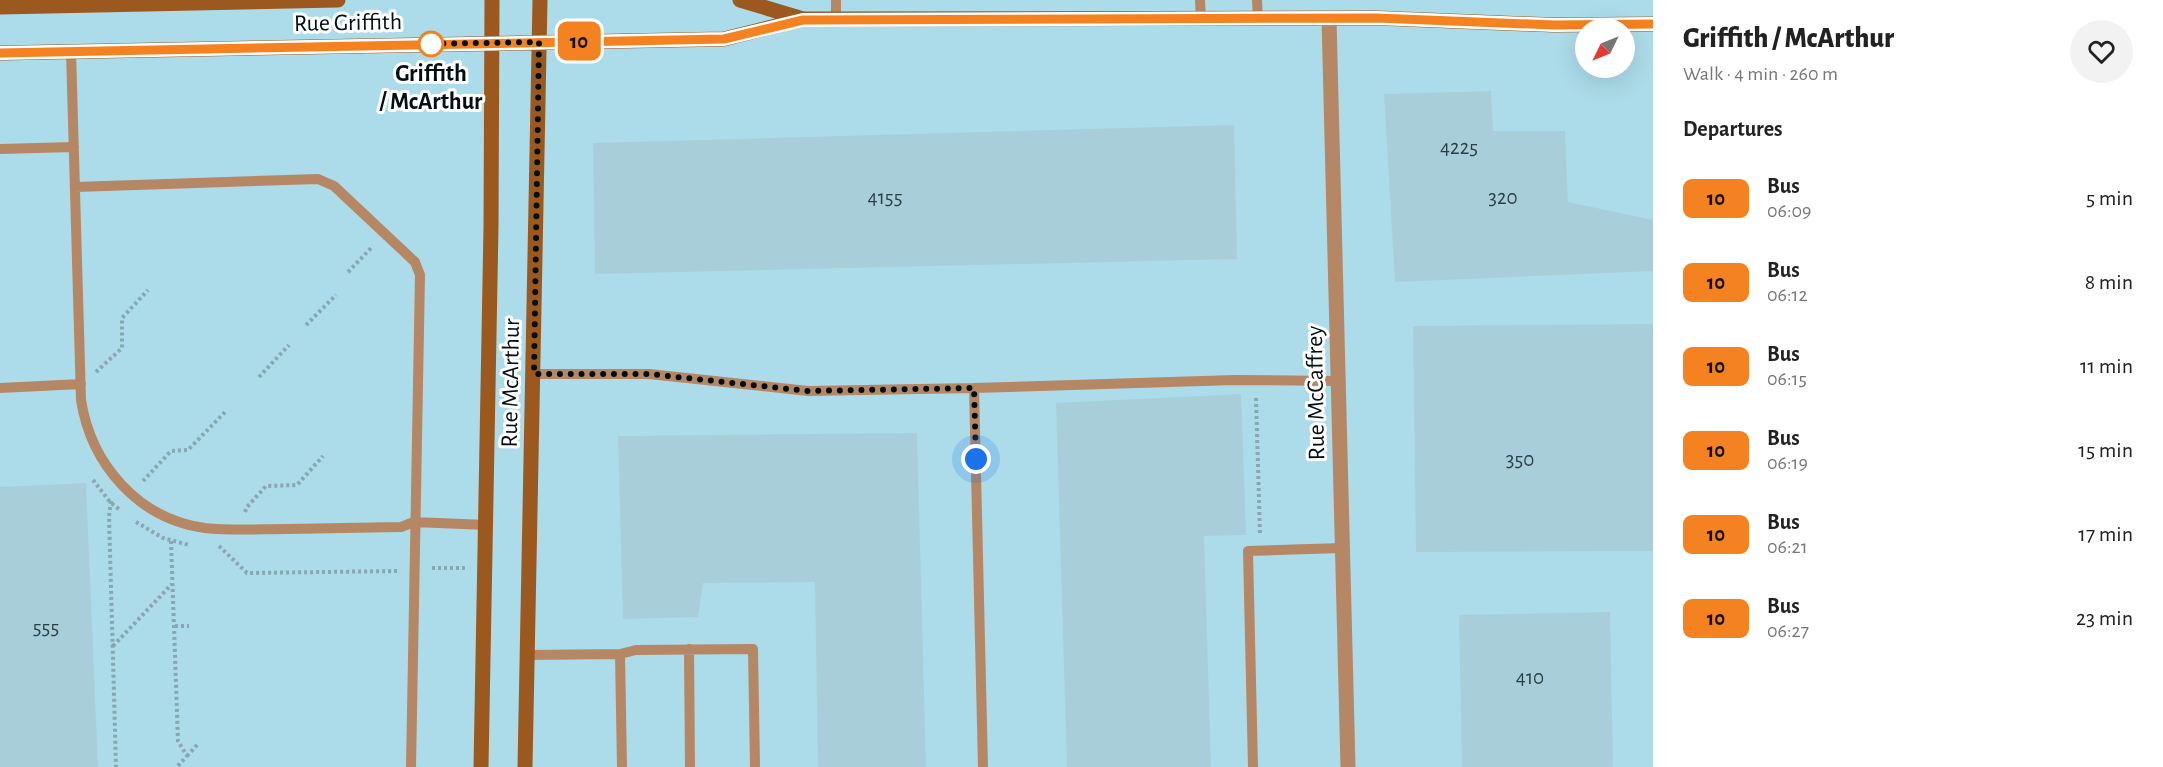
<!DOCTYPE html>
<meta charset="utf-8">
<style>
body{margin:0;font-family:"Alegreya Sans",sans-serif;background:#f2f2f2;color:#222;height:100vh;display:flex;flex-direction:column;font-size:22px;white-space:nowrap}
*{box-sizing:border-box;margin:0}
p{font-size:20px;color:#767676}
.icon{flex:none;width:33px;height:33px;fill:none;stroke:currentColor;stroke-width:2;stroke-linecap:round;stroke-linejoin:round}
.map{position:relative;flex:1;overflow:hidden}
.sheet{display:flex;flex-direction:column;background:#fff;width:510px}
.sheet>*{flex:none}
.badge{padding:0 12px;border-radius:9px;font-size:21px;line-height:39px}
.needle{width:39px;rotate:227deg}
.controls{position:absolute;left:1575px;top:18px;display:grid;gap:12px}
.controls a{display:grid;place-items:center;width:60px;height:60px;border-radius:50%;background:#fff;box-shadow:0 6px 24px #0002;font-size:30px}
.you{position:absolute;width:30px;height:30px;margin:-15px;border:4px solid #fff;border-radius:50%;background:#1a73e8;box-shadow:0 0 0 9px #1a73e833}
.map>.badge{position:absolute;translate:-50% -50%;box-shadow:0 0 0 3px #fff}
h2{padding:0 30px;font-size:22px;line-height:54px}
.round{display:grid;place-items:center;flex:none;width:63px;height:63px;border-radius:32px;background:#f2f2f2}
.overview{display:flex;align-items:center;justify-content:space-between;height:102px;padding:0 30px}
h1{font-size:28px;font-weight:800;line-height:45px}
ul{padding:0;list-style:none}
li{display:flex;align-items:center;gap:18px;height:84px;padding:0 30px}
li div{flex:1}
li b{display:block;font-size:22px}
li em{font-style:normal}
li .badge{min-width:66px;font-weight:700;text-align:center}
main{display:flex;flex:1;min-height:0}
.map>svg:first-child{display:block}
</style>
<main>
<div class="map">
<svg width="1653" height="767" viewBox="0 0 1653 767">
<rect width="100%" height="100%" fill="#c1e9f3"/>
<!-- built -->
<path fill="#acdce9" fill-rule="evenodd" d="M0,0H1653V767H0ZM1586,28H1624V68H1586Z"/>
<!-- building -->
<path fill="#a8cfd9" d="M1491,91L1493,131H1565L1568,202L1653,220V271L1395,282L1384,94Z
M1234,125L1237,259L595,274L593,143Z
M1653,324V551L1416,552L1413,326Z
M1241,394L1246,535L1204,536L1211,767H1067L1056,403Z
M917,433L926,767H818L815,582L703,583L698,617L623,619L618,436Z
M86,483L98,767H0V487Z
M1610,612L1613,767H1462L1459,615Z"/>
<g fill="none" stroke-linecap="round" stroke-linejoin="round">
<!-- path -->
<path stroke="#88a7b0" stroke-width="4" stroke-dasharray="3 3" stroke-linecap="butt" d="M348,272L373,246
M306,325L336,295
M96,372L122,348V318L148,290
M259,377L289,345
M1256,398L1260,534
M93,480L110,502L120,510
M143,481L171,451L188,450L227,410
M111,501L109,516L116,767
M245,512L247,507L266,486L297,485L323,456
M136,522L163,538L189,545
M171,541L178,741L187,756L177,767
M219,546L247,573L399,571
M432,568H467
M175,626H189
M113,646L172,584
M187,756L198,744"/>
<!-- lane -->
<path stroke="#b58765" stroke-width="10" d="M836,0V19
M1200,0L1201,20
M1257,0L1258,20
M71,51L81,400C91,464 138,519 205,528C232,531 260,529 287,529C325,528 363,528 401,527L414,522L487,525
M0,149L74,147
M75,187L318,179L334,186L415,262L420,275L411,767
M534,374H649L808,391L974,388L1235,380L1338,381
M0,388L81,384
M974,388L983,767
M689,649L690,767
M620,654L622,767
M528,655L620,654L636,650L753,649L755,767
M1253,767L1248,551L1342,548"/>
<!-- street -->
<path stroke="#b58765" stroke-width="15" d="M1329,19L1348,767"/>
<!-- secondary -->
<path stroke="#9c591f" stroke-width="15" d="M740,0L803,19
M0,7L338,0
M0,53L724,39L803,19L1377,18L1554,25L1653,24
M481,767L491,227L492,0
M525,767L540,0"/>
</g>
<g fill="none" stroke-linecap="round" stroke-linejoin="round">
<defs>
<path id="line" d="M0,53L724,39L803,20L1377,18L1554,25L1653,24"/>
</defs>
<!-- line casing -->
<use href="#line" stroke="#fff" stroke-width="14"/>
<!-- line -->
<use href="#line" stroke="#f58220" stroke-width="9"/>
<!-- walk -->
<path stroke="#030f13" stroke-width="6" stroke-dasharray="0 10.8" d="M431,44H421L539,42L534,374H649L808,391L974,388L976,459"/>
</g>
<!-- markers -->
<circle fill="#fff" stroke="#f58220" stroke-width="3" cx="431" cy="44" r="12"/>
<g text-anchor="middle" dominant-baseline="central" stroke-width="6" stroke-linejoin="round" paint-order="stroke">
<!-- number labels -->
<g font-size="21" fill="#2c3f44">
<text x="1459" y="147">4225</text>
<text x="885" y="197">4155</text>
<text x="1503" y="197">320</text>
<text x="1520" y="459">350</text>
<text x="46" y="627">555</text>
<text x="1530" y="677">410</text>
</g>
<!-- street labels -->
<g font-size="24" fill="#030f13" stroke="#fff">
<text transform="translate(348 23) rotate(-1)">Rue Griffith</text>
<text transform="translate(511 383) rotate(-89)">Rue McArthur</text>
<text transform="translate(1316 393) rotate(-91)">Rue McCaffrey</text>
</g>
<!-- stop labels -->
<g font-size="24" font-weight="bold" fill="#030f13" stroke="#fff">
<text x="431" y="74">Griffith<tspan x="431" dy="28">/ McArthur</tspan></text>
</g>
</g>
</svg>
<div class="controls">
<a><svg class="needle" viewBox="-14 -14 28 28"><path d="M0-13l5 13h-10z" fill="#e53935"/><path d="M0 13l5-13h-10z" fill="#767676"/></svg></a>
</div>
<div class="you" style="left:976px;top:459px"></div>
<b class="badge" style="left:579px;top:41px;background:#f58220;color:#111">10</b>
</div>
<section class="sheet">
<div class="overview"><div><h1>Griffith / McArthur</h1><p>Walk · 4 min · 260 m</p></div><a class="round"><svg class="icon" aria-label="heart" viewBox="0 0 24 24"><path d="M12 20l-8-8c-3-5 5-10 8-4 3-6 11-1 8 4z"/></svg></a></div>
<h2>Departures</h2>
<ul>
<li><span class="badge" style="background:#f58220;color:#111">10</span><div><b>Bus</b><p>06:09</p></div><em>5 min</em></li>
<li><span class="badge" style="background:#f58220;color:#111">10</span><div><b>Bus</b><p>06:12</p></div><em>8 min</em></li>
<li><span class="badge" style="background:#f58220;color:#111">10</span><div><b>Bus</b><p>06:15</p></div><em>11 min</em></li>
<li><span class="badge" style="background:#f58220;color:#111">10</span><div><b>Bus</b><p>06:19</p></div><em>15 min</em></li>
<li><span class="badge" style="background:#f58220;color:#111">10</span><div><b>Bus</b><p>06:21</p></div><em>17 min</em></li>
<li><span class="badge" style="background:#f58220;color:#111">10</span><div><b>Bus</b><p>06:27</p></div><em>23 min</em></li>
</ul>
</section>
</main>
